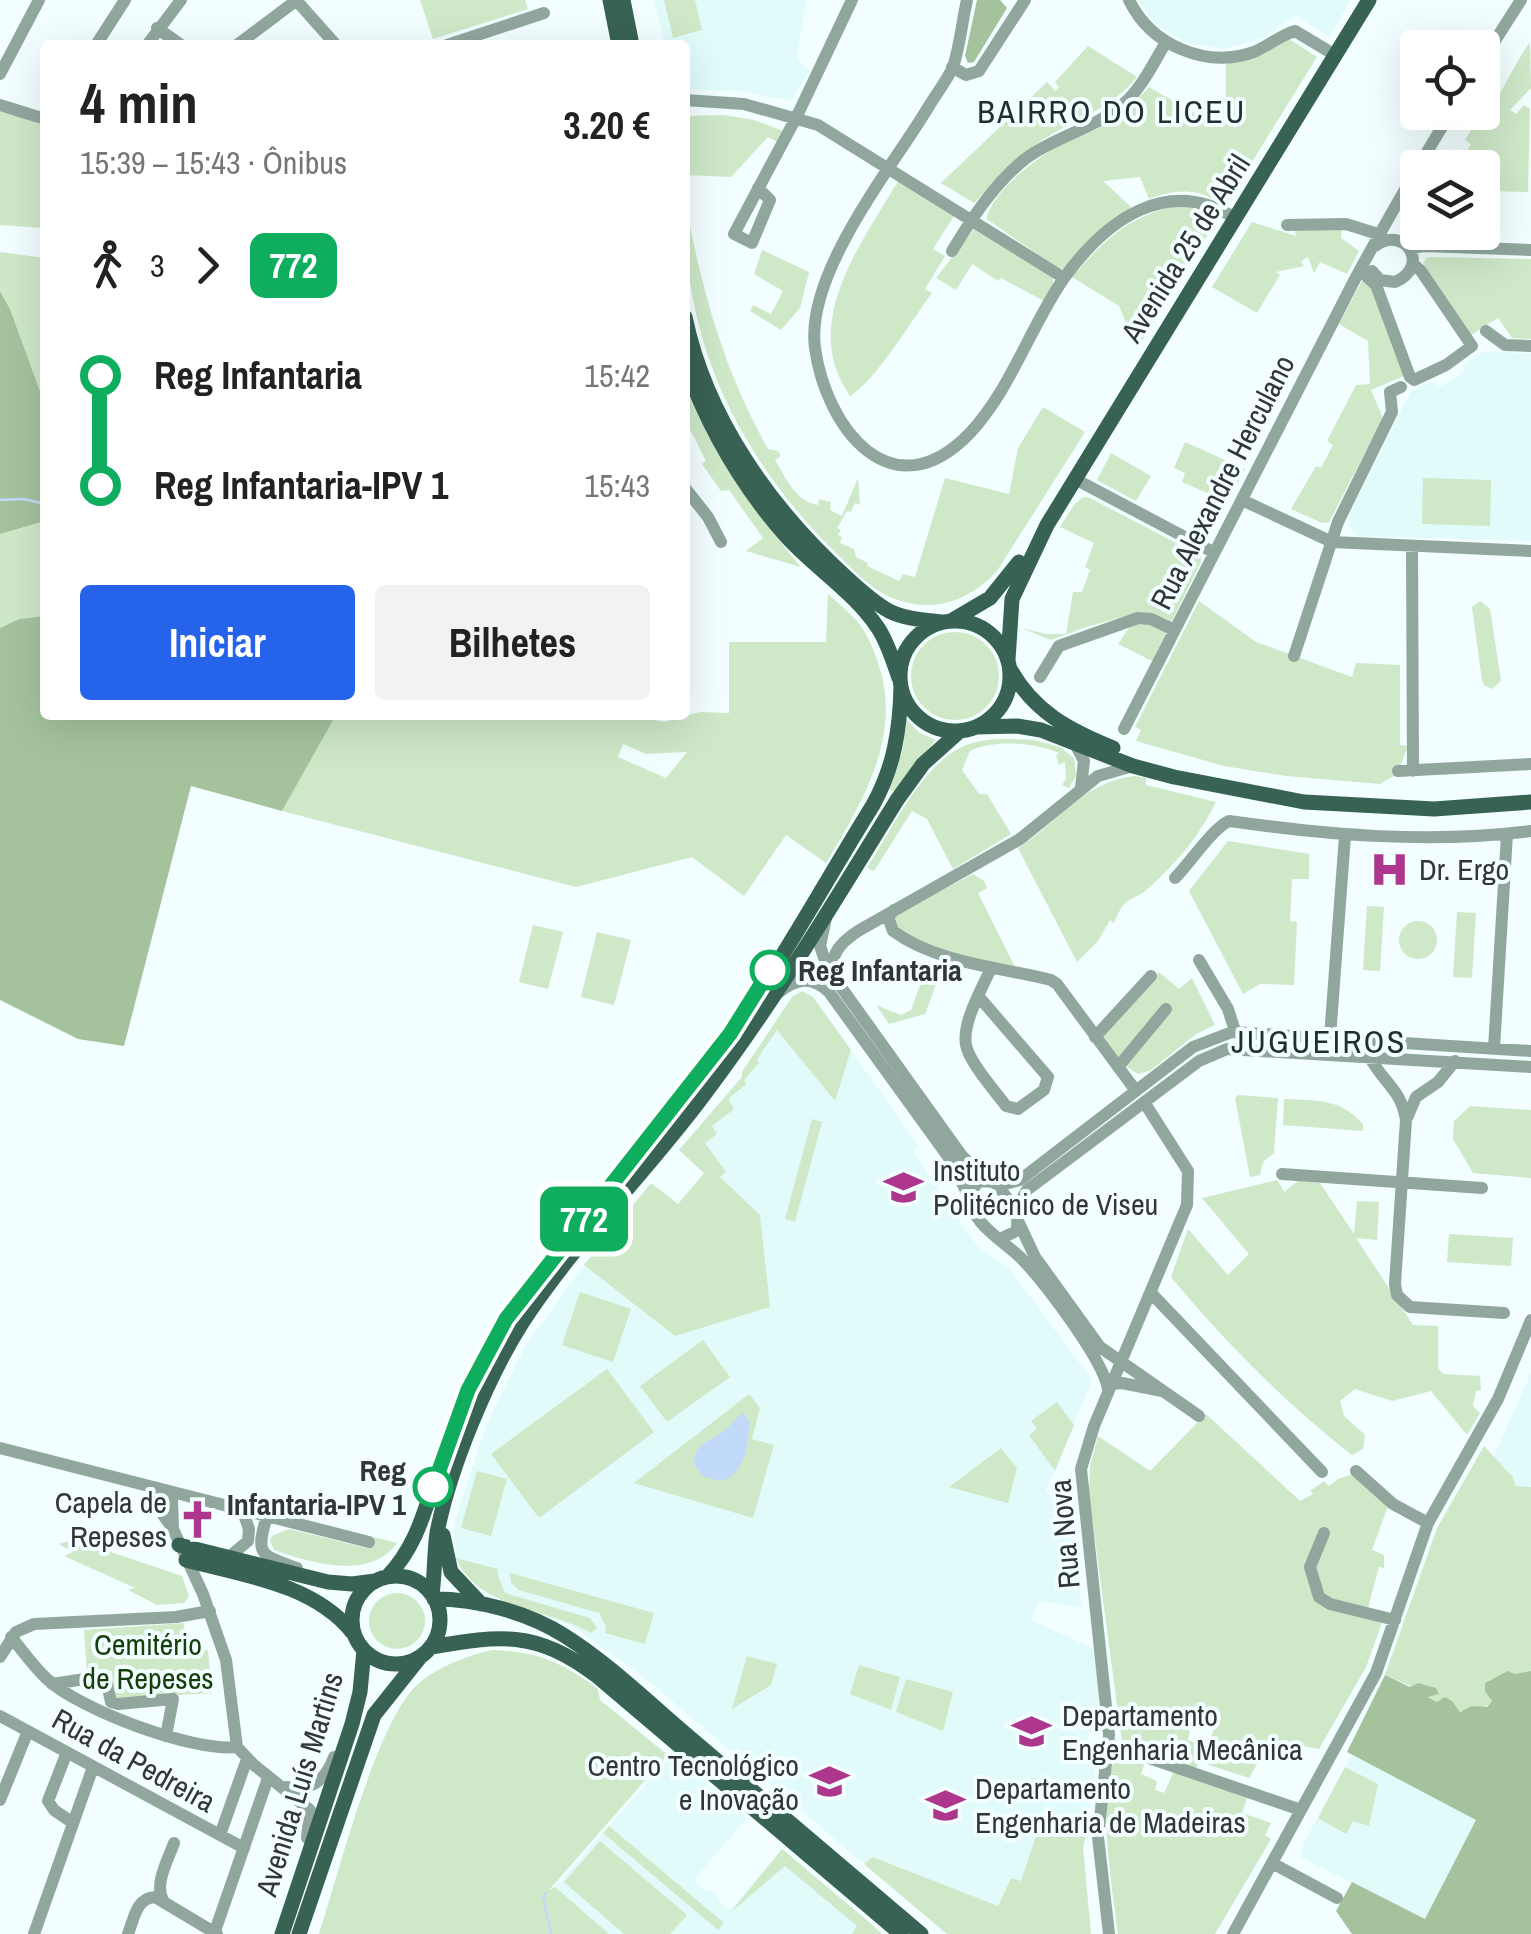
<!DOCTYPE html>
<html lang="pt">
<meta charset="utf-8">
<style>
body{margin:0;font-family:"Archivo Narrow",sans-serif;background:#f2f2f2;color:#222;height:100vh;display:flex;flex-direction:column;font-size:38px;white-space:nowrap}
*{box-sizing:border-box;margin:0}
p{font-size:32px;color:#767676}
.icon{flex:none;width:55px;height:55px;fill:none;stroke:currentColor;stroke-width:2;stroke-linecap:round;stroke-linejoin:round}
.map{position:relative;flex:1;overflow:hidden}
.panel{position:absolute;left:40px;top:40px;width:650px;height:680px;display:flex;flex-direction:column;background:#fff;border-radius:10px;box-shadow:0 10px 40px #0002}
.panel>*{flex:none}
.badge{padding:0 20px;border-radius:15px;font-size:35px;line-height:65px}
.controls{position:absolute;left:1400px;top:30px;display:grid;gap:20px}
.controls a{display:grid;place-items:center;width:100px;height:100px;border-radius:10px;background:#fff;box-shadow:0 10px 40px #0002;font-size:50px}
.map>.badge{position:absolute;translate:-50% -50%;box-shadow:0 0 0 5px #fff}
.legs{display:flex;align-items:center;gap:15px;height:110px;padding:0 40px;font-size:32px}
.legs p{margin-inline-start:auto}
.overview{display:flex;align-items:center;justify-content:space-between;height:170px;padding:0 40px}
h1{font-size:55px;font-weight:800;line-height:75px}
.action{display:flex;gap:20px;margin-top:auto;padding:20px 40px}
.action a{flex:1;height:115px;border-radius:10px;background:#2563eb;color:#fff;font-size:40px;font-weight:800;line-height:115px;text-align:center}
.action a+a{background:#f2f2f2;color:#222}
ul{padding:0 40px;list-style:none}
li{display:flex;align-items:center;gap:35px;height:110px;font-size:38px}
li i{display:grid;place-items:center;width:15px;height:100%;margin:0 12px;background:currentColor}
li i::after{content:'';width:25px;height:25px;margin:-12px;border:8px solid;border-radius:50%;background:#fff}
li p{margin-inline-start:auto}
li:first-child i{background:linear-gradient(#0000 50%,currentColor 0)}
li:last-child i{background:linear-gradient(currentColor 50%,#0000 0)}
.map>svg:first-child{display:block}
</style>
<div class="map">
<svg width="1531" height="1934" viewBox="0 0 1531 1934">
<rect width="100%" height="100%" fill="#f2feff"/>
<!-- built -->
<path fill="#e1fbfb" d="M654,0H806L797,59L809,71L791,101L740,91L685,89V45H665Z
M1138,0H1351L1329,37L1296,15L1264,38L1223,49L1192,44L1171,34L1155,23Z
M1483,352L1531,353V541L1357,536L1349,525V515L1411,391L1432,382L1439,387L1450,381L1464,372L1463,365Z
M802,991L813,997L919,1146L913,1152L978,1247L1009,1268L1092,1380L1046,1490L1071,1525L1082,1608L1039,1601L1031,1620L1094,1649L1100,1697L1088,1741L1098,1745L1088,1825V1828L1043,1816L1021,1882L1010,1878L998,1906L874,1857L864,1864L646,1679L574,1627L478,1587L459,1566L455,1555L454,1531L458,1511L487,1424L526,1345L584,1265L675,1336L760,1218L679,1150L742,1077V1072L792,997Z
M1531,1373V1487L1516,1486L1494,1456Z
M672,1755L747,1818L694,1880L703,1889L716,1893L720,1903L730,1910L782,1849L869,1922L859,1934H602L552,1891Z
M1352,1755L1477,1819L1425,1920L1301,1857L1303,1844Z"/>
<!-- green -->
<path fill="#cee8c8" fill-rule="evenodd" d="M420,0H525L528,9L433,39Z
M664,0H695L702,30L673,38Z
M1289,39L1317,57L1229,199C1216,203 1210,196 1198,193C1181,189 1164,193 1149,199L1140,177L1103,181L1131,207L1064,269L1057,268L987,219C989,195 1036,158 1057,147C1071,139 1087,135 1100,127C1120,116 1134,103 1149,87L1194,113L1226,106V64L1263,55Z
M1530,42L1531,88L1510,110L1516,114L1524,105L1530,109L1528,192L1489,191L1493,185L1480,157L1473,163L1463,157L1471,144L1465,140L1480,116L1484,119C1503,91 1513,67 1530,42Z
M1088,46L1137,77C1110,109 1086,114 1052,134C1021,152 998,177 974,203L941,183L1047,82L1055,91L1059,87L1055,82Z
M0,110L45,126V228L0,225Z
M724,115L754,120L783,131L777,142L768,137L731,177L685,175V116Z
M898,181L954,216L933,249L945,256L925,289L932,293C913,318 875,382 850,396C799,323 861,245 898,181Z
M685,200C702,291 723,368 768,449L778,451L781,456L775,460C786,478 795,501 818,505L819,499L831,502L830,510L842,516L858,478L860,505L855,503L851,512L847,511L837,528L841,530L838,535L842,537L840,543L854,549L856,557L868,563L867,566L899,581L903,574L915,577L945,478L1009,494L1018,448L1043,407L1085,432L997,571C970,600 935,614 895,599C875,592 856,573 841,558C781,500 732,430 706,350C689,295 685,257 685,200Z
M1184,204L1215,213L1216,221L1137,349L1119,306L1072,277C1107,237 1130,215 1184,204Z
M1252,222L1296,236L1294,229L1342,228L1341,238L1359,251L1347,274L1320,262L1314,273L1308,257L1301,261L1304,266L1276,272L1280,275L1257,313L1212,287Z
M975,228L1053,278V286L1044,301L1001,278L998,281L972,264L956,290L936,278Z
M762,250L809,272L800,308L781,330L750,311L753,305L771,314L783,291L754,274Z
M0,252L45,258V405L10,309L0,291Z
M1431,257L1531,259V339L1512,338L1498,318L1471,335L1423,264L1426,258Z
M1362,281L1370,284L1404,376L1371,390L1383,418L1329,522L1322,523L1291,509L1316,466L1321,468L1333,445L1327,441L1356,385L1370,384L1368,341L1339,324Z
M685,387C714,455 753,511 801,567L746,551L763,538L729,490L721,491L702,464L706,461L691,431L685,426Z
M1185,442L1245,469L1228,502L1182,482L1185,473L1174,468Z
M1111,453L1151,476L1136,501L1097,480Z
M1423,478L1491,480L1490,526L1422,524Z
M1083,497L1090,498L1201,556V562L1170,625L1140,612L1086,627L1051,640L1021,628L1046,634H1066L1073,592H1082L1090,570L1085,567L1094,543L1060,527L1074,505Z
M45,521V616L19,619L0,628V534Z
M828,594C837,602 848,611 856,620C868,634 875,652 880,669C901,740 861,804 826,863L786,835L744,896L692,857L576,887L282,811L336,715H632L664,722L700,712L729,713V642H826ZM623,744L646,754L687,752L666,778L618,757Z
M1199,601L1256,642L1352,677L1356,663L1400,665V745L1408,746L1397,774L1380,784L1286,776L1224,766L1136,741L1141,730L1135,727Z
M1480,601L1490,609L1501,681L1492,689L1484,685L1482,680L1472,607Z
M1143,621L1166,633L1152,661L1118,644L1129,628Z
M911 676a44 44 0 1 1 88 0a44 44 0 1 1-88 0Z
M907,720L920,733L936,740L918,761L898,794L888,789L902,753Z
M1034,740L1060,747L1074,758L1076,776L1069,788L1062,785L1066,779L1065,762L1059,765L1056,756L1059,753C1035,743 995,739 970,751L962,770L979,794H987L1011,834L953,869L927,819L912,811L874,871L867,868C891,831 922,764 964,746C985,737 1011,739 1034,740Z
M1135,776L1146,778V785L1216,802C1200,835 1178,861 1152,885C1133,904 1126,892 1114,923L1110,920L1098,941L1077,962L1018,848C1059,822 1084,781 1135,776Z
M1228,841L1309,854V879H1292L1290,921L1297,922L1294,985L1260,984L1243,994L1189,891Z
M973,874L984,881L987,888L978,893L1016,969L960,956L897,931L893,916Z
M1367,906L1384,907L1380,971L1363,970Z
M1457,912L1476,913L1472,978L1453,977Z
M1399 940a19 19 0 1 1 38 0a19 19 0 1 1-38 0Z
M533,925L563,932L548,989L519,982Z
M597,932L631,940L614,1005L581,997Z
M929,961L942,968L925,1014L889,1024L876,1005L901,1015L911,1010Z
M1159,972L1179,989L1192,978L1215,1025L1196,1034L1151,1070L1139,1074C1123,1068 1113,1050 1103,1036L1104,1031Z
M802,991L813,997L851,1050L835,1101L777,1030L757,1059L759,1063L744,1080L746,1084L728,1099L734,1109L712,1126L717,1134L705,1143L726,1172L720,1177L760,1215L770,1307L675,1336L584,1265L651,1183L678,1204L704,1173L679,1150L742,1077V1072L792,997Z
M1238,1095L1278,1098L1274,1153L1263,1162L1260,1175L1250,1177L1235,1098Z
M1284,1099C1318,1101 1340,1098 1363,1124V1131L1283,1125Z
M1470,1106L1531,1110V1178L1473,1173L1453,1139L1454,1121Z
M812,1119L822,1122L795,1222L785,1219Z
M1277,1180L1284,1192L1298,1181L1320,1183L1354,1234L1357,1201L1379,1202L1377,1240L1356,1238L1413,1325L1438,1326V1368L1443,1374L1480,1376L1481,1390L1476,1391L1473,1406L1480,1413L1467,1435L1431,1391L1392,1401L1355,1389L1340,1401L1344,1416L1365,1435L1363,1449L1352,1455C1286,1404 1224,1341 1171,1277L1188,1229L1228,1275L1249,1254L1202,1198Z
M1449,1234L1513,1238L1511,1266L1447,1262Z
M580,1292L631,1309L613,1362L562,1345Z
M703,1340L730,1377L667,1422L640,1386Z
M607,1369L654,1432L539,1518L491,1454Z
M749,1394L760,1408L752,1439L774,1445L753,1518L634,1483Z
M1057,1402L1074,1425L1055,1471L1029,1435L1037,1429L1031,1421Z
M1206,1414L1300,1501L1313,1494L1310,1491L1324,1481L1329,1486L1338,1479L1356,1473L1388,1506L1372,1550L1384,1555V1568L1379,1567L1366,1615L1383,1620L1366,1667L1319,1749L1271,1740L1249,1778L1203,1763L1214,1728L1191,1723L1188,1740L1204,1746L1196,1770L1122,1742L1089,1495L1090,1466L1098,1436L1150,1471Z
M1484,1446L1512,1476L1516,1486L1531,1487V1671L1489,1680L1486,1691L1492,1701C1474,1721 1447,1710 1428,1696L1430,1694L1385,1675L1437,1528Z
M1001,1448L1017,1468L1008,1503L949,1487Z
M477,1471L507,1479L491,1536L461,1528Z
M289,1529L366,1548L371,1546L374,1537L397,1543C370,1581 311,1563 274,1550L270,1541L272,1536Z
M69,1541L93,1546L182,1576L189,1596L184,1603L157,1605L128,1590L135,1588L64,1556L73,1552L59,1544Z
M456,1558L498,1569V1576L505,1593L590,1618L597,1628L591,1633C550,1609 477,1609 456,1558Z
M510,1573L654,1613L645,1644L605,1633L606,1626L599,1613L519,1590L511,1583Z
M369 1621a28 28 0 1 1 56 0a28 28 0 1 1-56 0Z
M184,1623L186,1650H208L212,1693L114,1699L112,1671L87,1673L84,1630Z
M492,1650C539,1652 561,1662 598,1689L600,1700L664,1752L669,1753L549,1890L555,1887L609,1934H319C338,1876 376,1723 417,1685C437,1667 466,1656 492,1650Z
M747,1656L777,1664L771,1685L732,1709Z
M859,1665L900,1677L891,1710L850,1694Z
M906,1679L953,1692L943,1731L896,1712Z
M1116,1751L1145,1762L1141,1774L1157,1781L1155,1790L1164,1793L1174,1771L1247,1798L1242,1813L1271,1823L1265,1835L1271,1839L1215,1934H1118C1112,1884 1096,1797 1116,1751Z
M1345,1767L1378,1784L1369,1826L1353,1821L1346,1834L1318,1818Z
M1043,1815L1088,1828L1083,1847L1091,1934H947L864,1864L873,1857L998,1906L1011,1878L1021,1881Z
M609,1826L724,1923L718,1930L603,1833Z
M600,1841L687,1915L670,1934H624L564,1882Z
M782,1849L869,1922L882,1934H852L857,1926L785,1866L731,1912Z"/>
<!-- forest -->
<path fill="#a4c39d" d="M977,0H1000L1007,8L974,62L968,63L965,56Z
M0,291L10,309L45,405V521L0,534Z
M45,616V715H336L282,811L191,786L124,1046L78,1039L0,1000V628L19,619Z
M1508,1671L1514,1674L1531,1671V1934H1352L1336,1911L1352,1882L1425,1919L1476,1820L1347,1752L1385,1675L1410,1687L1418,1683L1436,1688L1439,1694L1428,1697L1437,1702L1445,1697L1452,1701L1460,1712L1472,1706L1487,1707L1492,1701L1485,1691V1683Z"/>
<!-- water -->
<path fill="#c2daf9" d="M743,1413L750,1423C747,1447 746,1472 722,1481L704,1477L694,1465C694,1441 710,1443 725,1430C733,1424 736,1417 743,1413Z"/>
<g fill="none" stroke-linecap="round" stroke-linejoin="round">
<!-- stream -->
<path stroke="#c2daf9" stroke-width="2.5" d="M0,500L24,499L45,504
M546,1893L543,1896L551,1934"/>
<!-- minor -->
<path stroke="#91a79e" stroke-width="12" d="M296,0L336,45
M967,0C962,21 960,46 953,67C947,80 937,93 929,106C892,168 805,273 815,348C826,428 892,514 970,433C1011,389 1030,327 1064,278C1106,220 1167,175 1235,218
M1129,0C1151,45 1205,69 1254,52C1268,46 1281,35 1295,31L1335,55
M157,28L181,45
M96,45L125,0
M147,45L181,0
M237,45L297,0
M447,45L544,13
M1482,61L1521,0
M952,67L966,75L979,71L1025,0
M0,74L39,0
M685,100L744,104L818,125L1064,278
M0,105L45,119
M758,188L770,200L752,243L734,234L797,116L852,0
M1287,225L1346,224L1378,234
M1410,249L1424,246L1531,250
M952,251C972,218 994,184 1025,159C1054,137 1093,129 1121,106C1141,90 1153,64 1166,42
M1372,271L1380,280L1395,282C1431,267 1406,224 1375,246
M1367,277L1376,285L1410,377L1414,380L1446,365L1472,346L1421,271L1413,264
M1486,331L1505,345L1531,346
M1075,479L1213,552
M685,488L708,517L721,542
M1242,500L1332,542L1531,551
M1412,548L1413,771
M1294,656L1338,522L1392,412L1390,392L1401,387
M1040,677L1059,646L1138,618L1151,619L1174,630
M1124,729L1354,281C1384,225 1417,168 1451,112
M1075,744L1084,761L1081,788
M1398,771L1531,764
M1175,878C1190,863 1213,828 1229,821C1330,835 1429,844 1531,831
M894,910L888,917L893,931C937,963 999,967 1051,980L1057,984L1136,1091
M826,918L820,946L828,969L962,1156L986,1180
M1199,960L1228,1009L1235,1031
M832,975C831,953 840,943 858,931L1020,839L1098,776L1133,766
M778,993C796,979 811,975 829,992L952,1162L968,1195
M979,997L1048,1077L1044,1090L1018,1109L1006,1106C995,1091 969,1062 966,1045C962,1022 982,989 991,968
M1095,1037L1151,976
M1330,1037L1345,836
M1494,1048L1507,834
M1369,1056C1384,1084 1401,1089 1406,1120L1395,1284L1397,1295L1410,1307L1504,1313
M1118,1067L1166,1009
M1407,1118L1416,1097L1438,1082L1455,1061
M1282,1174L1482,1188
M997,1186L1020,1180L1193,1047L1232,1032L1531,1051
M1015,1210L1027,1190L1199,1061L1227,1049L1531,1067
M1019,1223L1035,1257L1100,1347L1199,1416
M1000,1239L1016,1231C1022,1212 1006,1196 994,1182L979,1181L968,1195C972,1225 1003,1240 1022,1259C1044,1282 1103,1359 1108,1389
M1151,1293L1322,1472
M1112,1384L1122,1383L1162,1391
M0,1448L369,1542
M1356,1471L1393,1504L1428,1523
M156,1488L161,1512L173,1529
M168,1491L172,1500L173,1529L203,1594L226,1660L237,1747L254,1765L310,1810L307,1838
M267,1516C255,1555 260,1555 297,1568
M1324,1533L1310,1567L1319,1597L1330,1604L1395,1620
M229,1557L248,1541L249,1529L242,1509
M11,1637C23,1651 34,1667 47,1679C80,1710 193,1752 237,1747
M0,1657L16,1632L34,1624L176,1617L210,1611
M52,1684L85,1679L106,1680L111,1702L118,1704L173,1699L166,1736
M0,1716L244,1848
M1108,1744L1301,1810
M67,1752L48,1801L54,1810L73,1823
M286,1787C312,1791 325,1781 334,1757
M0,1800L28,1731
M220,1835L247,1759
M1272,1863L1337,1898
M163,1900C154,1884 168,1860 174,1843
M34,1934L93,1767
M128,1934C134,1919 136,1898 155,1897L217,1934
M214,1934L268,1778
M1109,1934L1098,1837L1109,1735L1081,1469L1094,1426L1187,1205L1188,1171L1144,1102
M1233,1934L1376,1673L1428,1523L1498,1399L1531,1320"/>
<!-- major -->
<path stroke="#386253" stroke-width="15" d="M610,0L619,45
M623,0L632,45
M685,317C706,418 771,509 846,577C859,589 873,602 889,611C905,619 924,620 942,622
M685,364C708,427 741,485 786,536C815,568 854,592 878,628C888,643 893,661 899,678
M951,621L990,598L1019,562
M900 676a55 55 0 1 1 110 0a55 55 0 1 1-110 0Z
M1008,660L1012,599L1047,525L1369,0
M1010,669C1034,712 1069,730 1113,748
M976,727L1017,726L1041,730L1133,766L1174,777L1304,802L1434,809L1531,802
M443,1535L451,1572L481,1604
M179,1545L328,1582L352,1584L375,1581
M186,1560C243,1575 314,1584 353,1633
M352 1620a44 44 0 1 1 88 0a44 44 0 1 1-88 0Z
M387,1577C419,1544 426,1504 441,1462C455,1422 469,1380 492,1343C559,1234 652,1141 728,1037C781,964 825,882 873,805C894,767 900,730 901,687
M432,1594C435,1574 434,1553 437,1533C449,1470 487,1378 522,1323C575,1241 648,1171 706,1092C776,999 836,899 897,800L923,764L960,731
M434,1599C477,1599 528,1612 565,1636C611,1665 652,1706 695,1742C770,1806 846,1870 921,1934
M431,1647C502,1635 536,1630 597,1676L901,1934
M282,1934L352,1724L360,1692L364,1650
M299,1934L374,1715L421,1656"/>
</g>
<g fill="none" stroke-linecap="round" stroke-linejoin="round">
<defs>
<path id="line-1" d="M433,1487L468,1390L506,1319L730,1034L770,970"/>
</defs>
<!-- line-1 casing -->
<use href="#line-1" stroke="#fff" stroke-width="22"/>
<!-- line-1 -->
<use href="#line-1" stroke="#0fad5e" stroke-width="15"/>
</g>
<!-- icons -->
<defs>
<symbol id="hospital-bare" viewBox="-9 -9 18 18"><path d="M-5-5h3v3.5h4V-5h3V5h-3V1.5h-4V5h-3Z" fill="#ae368c" stroke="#f2feff" stroke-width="2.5" paint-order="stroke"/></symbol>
<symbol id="university-bare" viewBox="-9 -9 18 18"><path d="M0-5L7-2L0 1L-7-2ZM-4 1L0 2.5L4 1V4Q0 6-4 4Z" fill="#ae368c" stroke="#f2feff" stroke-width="2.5" paint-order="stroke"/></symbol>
<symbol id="church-bare" viewBox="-9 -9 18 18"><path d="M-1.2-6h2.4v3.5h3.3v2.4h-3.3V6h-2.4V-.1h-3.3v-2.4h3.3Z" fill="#ae368c" stroke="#f2feff" stroke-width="2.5" paint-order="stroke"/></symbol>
</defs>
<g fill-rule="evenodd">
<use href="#hospital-bare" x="1362" y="842" width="55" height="55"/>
<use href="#university-bare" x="876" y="1160" width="55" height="55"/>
<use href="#church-bare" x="170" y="1492" width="55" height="55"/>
<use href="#university-bare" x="1004" y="1704" width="55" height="55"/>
<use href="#university-bare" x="802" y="1754" width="55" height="55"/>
<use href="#university-bare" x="918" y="1778" width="55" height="55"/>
</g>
<!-- markers -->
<g fill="#fff" stroke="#0fad5e" stroke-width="5">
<circle cx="770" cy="970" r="18"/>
<circle cx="433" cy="1487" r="18"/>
</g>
<g text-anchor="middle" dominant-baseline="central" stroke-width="8" stroke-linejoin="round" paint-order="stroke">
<!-- street labels -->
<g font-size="30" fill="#313737" stroke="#f2feff">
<text transform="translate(1185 248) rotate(-58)">Avenida 25 de Abril</text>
<text transform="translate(1222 482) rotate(-63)">Rua Alexandre Herculano</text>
<text transform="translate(1064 1534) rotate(-95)">Rua Nova</text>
<text transform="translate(134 1760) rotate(29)">Rua da Pedreira</text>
<text transform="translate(299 1784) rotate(-73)">Avenida Luís Martins</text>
</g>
<!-- poi labels -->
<g font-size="30" fill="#313737" stroke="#f2feff" text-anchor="start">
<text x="1419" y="869">Dr. Ergo</text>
<text x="933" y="1170">Instituto<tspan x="933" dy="34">Politécnico de Viseu</tspan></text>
<text x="167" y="1502" text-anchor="end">Capela de<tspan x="167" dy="34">Repeses</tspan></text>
<text x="1062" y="1715">Departamento<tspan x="1062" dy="34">Engenharia Mecânica</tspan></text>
<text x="799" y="1765" text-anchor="end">Centro Tecnológico<tspan x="799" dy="34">e Inovação</tspan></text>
<text x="975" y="1788">Departamento<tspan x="975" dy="34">Engenharia de Madeiras</tspan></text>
</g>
<!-- stop labels -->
<g font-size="30" font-weight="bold" fill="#313737" stroke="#f2feff" text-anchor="start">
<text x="798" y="970">Reg Infantaria</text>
<text x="406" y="1470" text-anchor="end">Reg<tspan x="406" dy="34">Infantaria-IPV 1</tspan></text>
</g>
<!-- park labels -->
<g font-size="30" fill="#153f0a" stroke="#f2feff">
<text x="148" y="1644">Cemitério<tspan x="148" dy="34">de Repeses</tspan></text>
</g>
<!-- neighbourhood labels -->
<g font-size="32" letter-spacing="2.5" fill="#212d2e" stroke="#f2feff">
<text x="1112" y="111">BAIRRO DO LICEU</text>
<text x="1319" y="1041">JUGUEIROS</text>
</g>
</g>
</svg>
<div class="controls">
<a><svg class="icon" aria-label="locate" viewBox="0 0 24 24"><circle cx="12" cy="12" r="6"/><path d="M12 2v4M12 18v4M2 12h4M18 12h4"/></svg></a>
<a><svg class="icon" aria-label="layers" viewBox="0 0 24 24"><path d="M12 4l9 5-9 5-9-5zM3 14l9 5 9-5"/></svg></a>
</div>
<b class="badge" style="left:584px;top:1219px;background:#0fad5e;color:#fff">772</b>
<section class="panel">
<div class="overview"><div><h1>4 min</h1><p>15:39 – 15:43 · Ônibus</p></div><b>3.20 €</b></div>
<div class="legs"><svg class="icon" aria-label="walk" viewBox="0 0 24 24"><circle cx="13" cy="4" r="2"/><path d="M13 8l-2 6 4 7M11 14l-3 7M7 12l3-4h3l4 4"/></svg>3<svg class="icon" aria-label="forward" viewBox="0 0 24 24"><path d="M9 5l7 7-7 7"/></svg><b class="badge" style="background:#0fad5e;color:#fff">772</b></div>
<ul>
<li><i style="color:#0fad5e"></i><b>Reg Infantaria</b><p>15:42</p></li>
<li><i style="color:#0fad5e"></i><b>Reg Infantaria-IPV 1</b><p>15:43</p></li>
</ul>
<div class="action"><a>Iniciar</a><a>Bilhetes</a></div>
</section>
</div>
